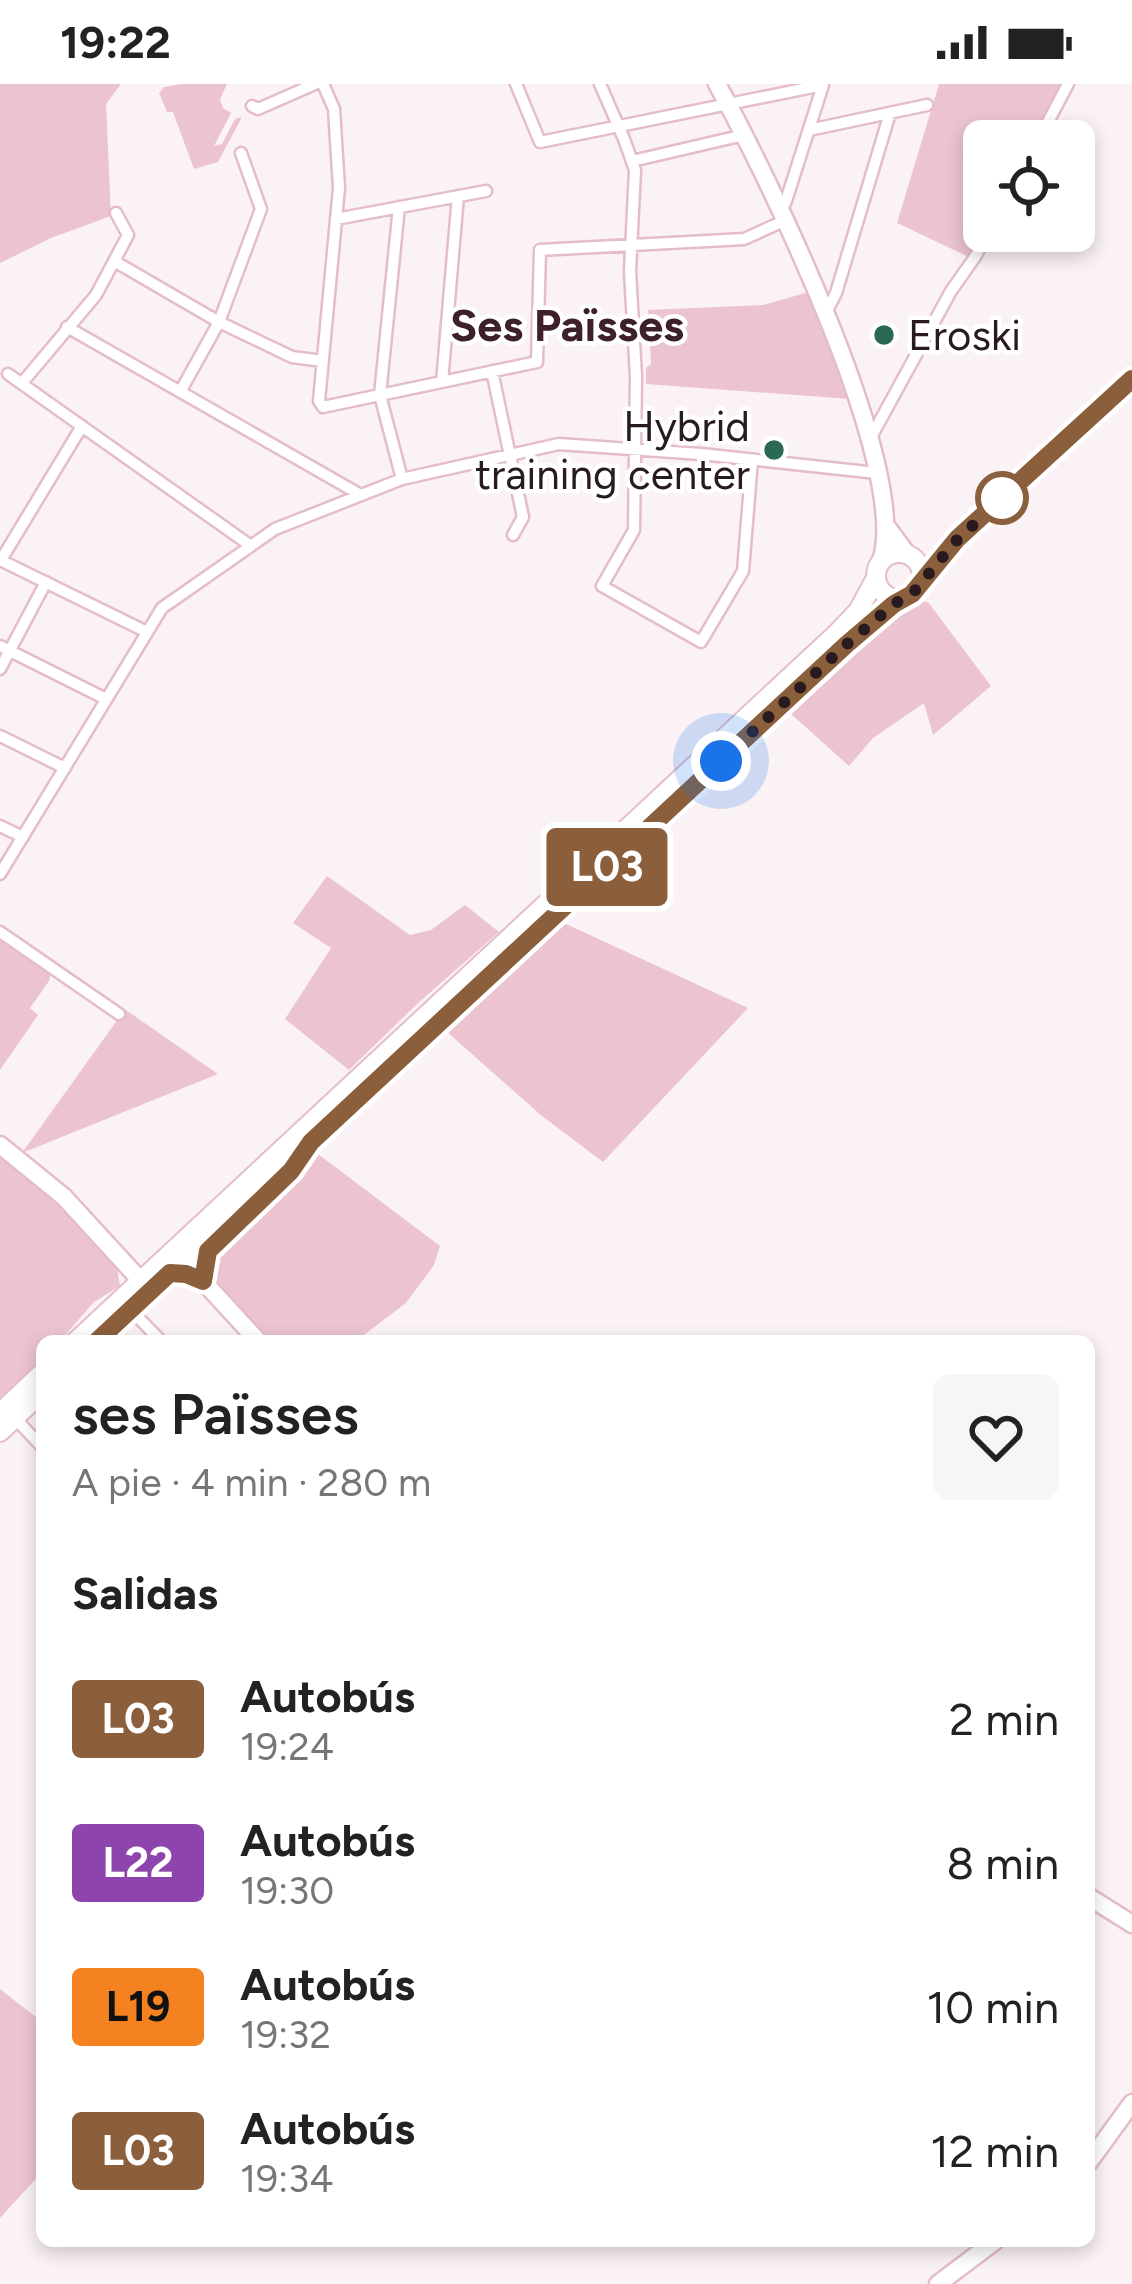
<!DOCTYPE html>
<html lang="es">
<meta charset="utf-8">
<style>
body{margin:0;font-family:Figtree,sans-serif;background:#f6f6f6;color:#222;height:100vh;display:flex;flex-direction:column;font-size:45px;white-space:nowrap}
*{box-sizing:border-box;margin:0}
p{font-size:39px;color:#767676}
.icon{flex:none;width:66px;height:66px;fill:none;stroke:currentColor;stroke-width:2;stroke-linecap:round;stroke-linejoin:round}
.map{position:relative;flex:1;overflow:hidden}
.panel{position:absolute;left:36px;top:1251px;width:1059px;height:912px;display:flex;flex-direction:column;background:#fff;border-radius:18px;box-shadow:0 6px 18px #0003}
.panel>*{flex:none}
.badge{padding:0 24px;border-radius:9px;font-size:42px;line-height:78px}
.fabs{position:absolute;left:963px;top:36px;display:grid;gap:24px}
.fabs a{display:grid;place-items:center;width:132px;height:132px;border-radius:18px;background:#fff;box-shadow:0 6px 18px #0003;font-size:60px}
.you{position:absolute;width:60px;height:60px;margin:-30px;border:9px solid #fff;border-radius:50%;background:#1a73e8;box-shadow:0 0 0 18px #1a73e833}
.map>.badge{position:absolute;translate:-50% -50%;box-shadow:0 0 0 6px #fff}
h2{padding:0 36px;font-size:45px;line-height:108px}
.round{display:grid;place-items:center;flex:none;width:126px;height:126px;border-radius:18px;background:#f6f6f6}
.summary{display:flex;align-items:center;justify-content:space-between;height:204px;padding:0 36px}
h1{font-size:57px;font-weight:600;line-height:90px}
ul{padding:0;list-style:none}
li{display:flex;align-items:center;gap:36px;height:144px;padding:0 36px}
li div{flex:1}
li b{display:block;font-size:45px}
li em{font-style:normal}
li .badge{min-width:132px;font-weight:700;text-align:center}
.status{display:flex;justify-content:space-between;align-items:center;height:84px;padding:0 60px;background:#fff;direction:ltr}
.status svg{height:33px;fill:currentColor}
.map>svg:first-child{display:block}
</style>
<div class="status"><b>19:22</b><svg viewBox="0 0 49 12"><path d="M0 12V9h3v3zM5 12V6h3v6zM10 12V3h3v9zM15 12V0h3v12zM26 1h20v11H26zM47 4h2v5h-2z"/></svg></div>
<div class="map">
<svg width="1132" height="2200" viewBox="0 0 1132 2200">
<rect width="100%" height="100%" fill="#fbf2f5"/>
<!-- green -->
<path fill="#ebc4cf" d="M0,0H121L106,20L111,132L51,154L0,179Z
M182,0H227L220,15L223,24L231,29L214,62L222,60L235,35L242,33L218,78L194,85L173,28H167L159,9L164,3Z
M939,0H1065L1034,57H984V147L969,173L897,139Z
M809,208L850,315L646,300V284L651,280L648,226L763,221Z
M916,518H928L991,602L933,651L924,619L873,654L849,682L790,629L893,532L905,522Z
M327,792L410,851L431,846L465,821L499,848L417,920L349,986L285,935L331,864L293,839Z
M564,839L748,924L603,1078L542,1032L446,947Z
M0,844L53,881L49,897L30,924L38,931L0,986Z
M123,924L218,990L22,1069L123,928Z
M318,1070L440,1162L434,1181L406,1219L356,1257H270L242,1232L211,1193L212,1178L219,1165L269,1122Z
M3,1074L75,1136L117,1184L120,1202L94,1218L60,1257H42V1275L0,1315V1075Z
M0,1905L42,1938V2088L0,2134Z"/>
<g fill="none" stroke-linecap="round" stroke-linejoin="round">
<defs>
<path id="street" d="M323,0L334,25L339,104L319,317L323,323L537,278L540,166L744,155L786,136
M516,0L540,58L823,1L786,117L782,125
M600,0L624,55L635,86L630,187L636,293L634,446L602,502L701,558L743,487L752,376
M252,22L258,25L315,0
M809,46L927,21
M1038,57L1068,0
M632,77L744,51
M399,123L380,311L402,395
M336,135L486,107
M114,177L219,238L292,273L323,277
M825,231L836,209L890,29
M67,243L359,410
M492,287L523,433L513,451
M8,290L251,462
M442,298L458,112
M22,299L96,211L128,151L116,129
M180,308L219,238L261,125L241,69
M870,355L951,207L975,173L989,147
M0,476L147,548
M1,476L82,342
M0,562L106,615
M0,585L46,498
M0,652L65,684
M0,742L23,753
M0,790L162,524L275,445L402,395L559,360L701,370L877,389
M0,848L119,930
M131,1226L161,1257
M15,1334L42,1363"/>
<path id="secondary" d="M717,0C766,88 912,386 881,477
M887,443L907,470
M0,1061L64,1113L141,1197
M203,1197L258,1257
M1089,1813L1132,1840
M1089,2078L1132,2019
M938,2200L995,2157"/>
<path id="primary" d="M876 492a23 23 0 1 1 46 0a23 23 0 1 1-46 0Z
M921,497L955,458L1132,295
M170,1189L186,1190L203,1197L208,1167L218,1156
M76,1257L837,549L858,527L876,494
M97,1257L846,560L905,514
M0,1329L42,1289
M0,1348L42,1308"/>
</defs>
<!-- street casing -->
<use href="#street" stroke="#e4bdc8" stroke-width="15"/>
<!-- secondary casing -->
<use href="#secondary" stroke="#e4bdc8" stroke-width="21"/>
<!-- primary casing -->
<use href="#primary" stroke="#e4bdc8" stroke-width="22"/>
<!-- street -->
<use href="#street" stroke="#fff" stroke-width="10"/>
<!-- secondary -->
<use href="#secondary" stroke="#fff" stroke-width="16"/>
<!-- primary -->
<use href="#primary" stroke="#fff" stroke-width="18"/>
</g>
<g fill="none" stroke-linecap="round" stroke-linejoin="round">
<defs>
<path id="line" d="M97,1257L170,1189L186,1190L203,1197L208,1167L291,1087L311,1058L847,560L894,520L912,510L957,455L1132,295"/>
</defs>
<!-- line casing -->
<use href="#line" stroke="#fff" stroke-width="27"/>
<!-- line -->
<use href="#line" stroke="#8b5e3c" stroke-width="18"/>
<!-- walk -->
<path stroke="#281a1e" stroke-width="12" stroke-dasharray="0 21.6" d="M721,677L847,560L894,520L912,510L955,458L1002,414"/>
</g>
<!-- markers -->
<g fill="#2c6955" stroke="#fff" stroke-width="4.5">
<circle cx="884" cy="251" r="12"/>
<circle cx="774" cy="366" r="12"/>
</g>
<circle fill="#fff" stroke="#8b5e3c" stroke-width="6" cx="1002" cy="414" r="24"/>
<g text-anchor="middle" dominant-baseline="central" stroke-width="9" stroke-linejoin="round" paint-order="stroke">
<!-- poi labels -->
<g font-size="42" fill="#281a1e" stroke="#fff" text-anchor="start">
<text x="908" y="251">Eroski</text>
<text x="750" y="342" text-anchor="end">Hybrid<tspan x="750" dy="48">training center</tspan></text>
</g>
<!-- neighbourhood labels -->
<g font-size="45" font-weight="bold" fill="#3d2029" stroke="#fff">
<text x="567" y="241">Ses Païsses</text>
</g>
</g>
</svg>
<div class="fabs">
<a><svg class="icon" aria-label="locate" viewBox="0 0 24 24"><circle cx="12" cy="12" r="6"/><path d="M12 2v4M12 18v4M2 12h4M18 12h4"/></svg></a>
</div>
<div class="you" style="left:721px;top:677px"></div>
<b class="badge" style="left:607px;top:783px;background:#8b5e3c;color:#fff">L03</b>
<section class="panel">
<div class="summary"><div><h1>ses Païsses</h1><p>A pie · 4 min · 280 m</p></div><a class="round"><svg class="icon" aria-label="heart" viewBox="0 0 24 24"><path d="M12 20l-8-8c-3-5 5-10 8-4 3-6 11-1 8 4z"/></svg></a></div>
<h2>Salidas</h2>
<ul>
<li><span class="badge" style="background:#8b5e3c;color:#fff">L03</span><div><b>Autobús</b><p>19:24</p></div><em>2 min</em></li>
<li><span class="badge" style="background:#8e44ad;color:#fff">L22</span><div><b>Autobús</b><p>19:30</p></div><em>8 min</em></li>
<li><span class="badge" style="background:#f58220;color:#111">L19</span><div><b>Autobús</b><p>19:32</p></div><em>10 min</em></li>
<li><span class="badge" style="background:#8b5e3c;color:#fff">L03</span><div><b>Autobús</b><p>19:34</p></div><em>12 min</em></li>
</ul>
</section>
</div>
